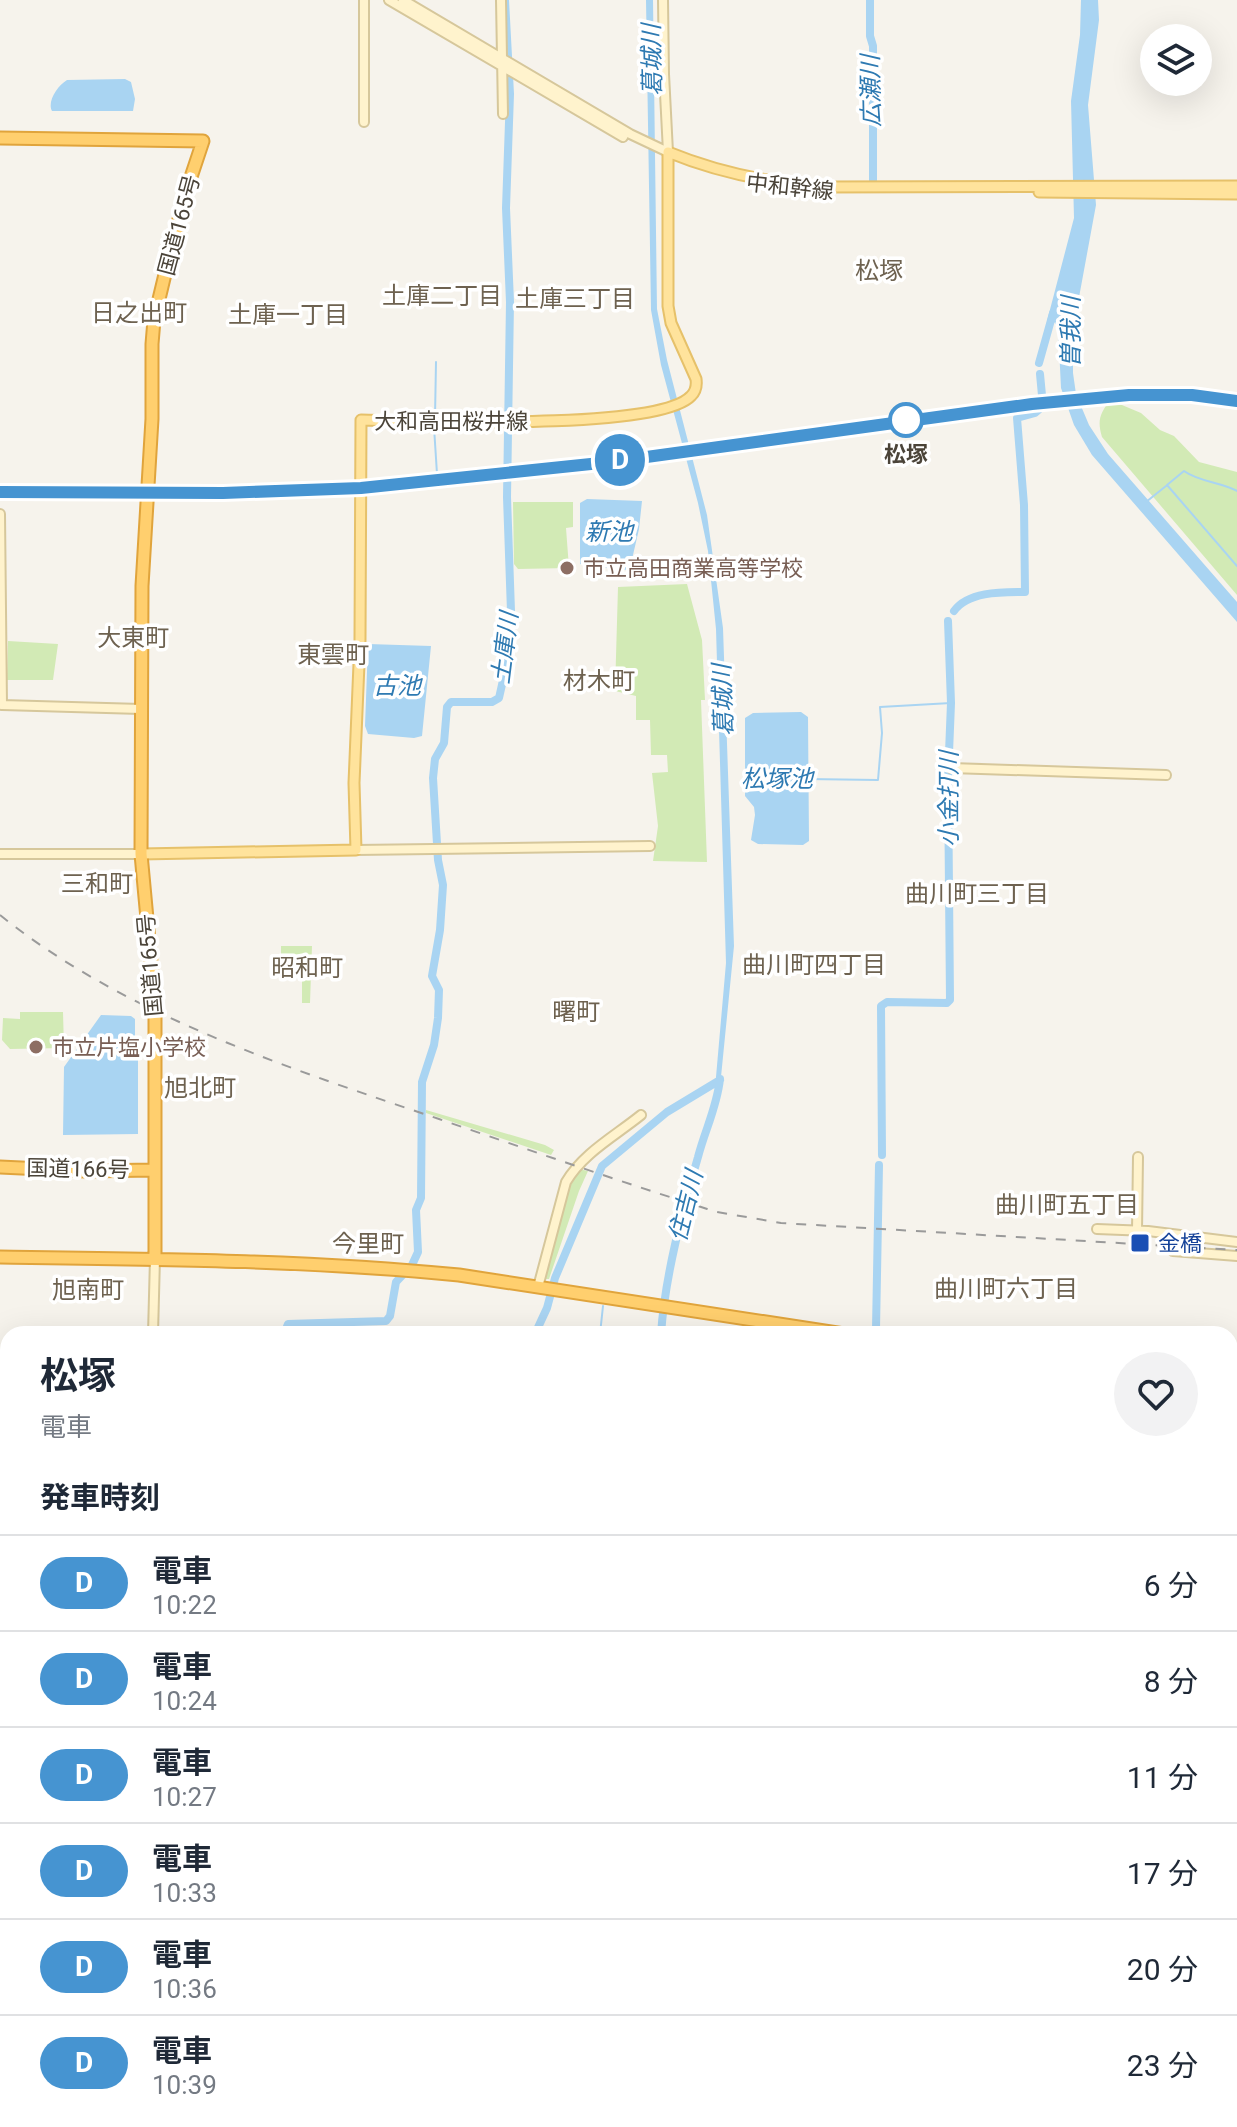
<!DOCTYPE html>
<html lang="ja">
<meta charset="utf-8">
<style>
body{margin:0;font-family:Roboto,"Noto Sans JP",sans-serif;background:#f2f2f3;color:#1f2937;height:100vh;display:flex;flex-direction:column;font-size:30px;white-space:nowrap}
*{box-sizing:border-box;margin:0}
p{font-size:26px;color:#747a83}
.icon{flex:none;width:44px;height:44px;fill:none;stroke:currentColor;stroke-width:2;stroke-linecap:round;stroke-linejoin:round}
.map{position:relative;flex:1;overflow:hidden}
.side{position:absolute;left:0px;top:1326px;width:1238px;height:802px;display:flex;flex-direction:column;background:#fff;border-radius:24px 24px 0 0;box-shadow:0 8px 32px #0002}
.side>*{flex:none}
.badge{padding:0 16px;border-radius:26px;font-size:28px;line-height:52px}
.buttons{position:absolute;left:1140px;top:24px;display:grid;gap:16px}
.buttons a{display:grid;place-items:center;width:72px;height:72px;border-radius:50%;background:#fff;box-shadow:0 8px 32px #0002;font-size:40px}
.map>.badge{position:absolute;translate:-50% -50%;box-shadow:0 0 0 4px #fff}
h2{padding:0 40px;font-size:30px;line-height:72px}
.round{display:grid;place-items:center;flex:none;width:84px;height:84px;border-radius:42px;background:#f2f2f3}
.head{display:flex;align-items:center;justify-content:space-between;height:136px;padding:0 40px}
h1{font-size:38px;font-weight:700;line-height:60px}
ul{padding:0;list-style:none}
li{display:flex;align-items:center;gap:24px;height:96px;padding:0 40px;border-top:2px solid #e0e1e3}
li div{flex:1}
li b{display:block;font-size:30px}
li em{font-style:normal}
li .badge{min-width:88px;font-weight:700;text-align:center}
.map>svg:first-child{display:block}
</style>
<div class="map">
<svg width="1237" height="2127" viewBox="0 0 1237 2127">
<rect width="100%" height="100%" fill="#f6f3ec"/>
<!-- green -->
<path fill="#d2eab5" d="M1110,400L1141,413L1160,430L1174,436L1199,462L1237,472V595L1102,437C1097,420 1100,414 1110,400Z
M513,502H573V527L566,528L569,568L518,569L514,564Z
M687,584L702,640L705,700H701L707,862L653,861L658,826L652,773L668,772L667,755H651L650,720H636V696L615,691L618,587Z
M8,641L58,644L53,680H7Z
M281,946H312L310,1003H302V966L281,965Z
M20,1012H63L64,1048L10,1049L2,1040L3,1018L20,1019Z
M426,1110L545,1145L554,1150L551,1155L426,1113Z
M579,1169L588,1171L579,1191L549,1279H543L570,1183Z"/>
<!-- water -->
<path fill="#a9d4f2" d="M646,0H653L657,309L667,360L707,515L723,628L734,946L720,1087L716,1086V1077L726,963L716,629L708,551L698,503L661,365L651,310Z
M1081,0H1098L1099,20L1088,105L1096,205L1073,330V373L1076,394L1089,425L1108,454L1237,602V622L1092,455L1074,425L1061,388L1058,327L1054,322L1047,321L1074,218L1071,101L1080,35Z
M125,79L131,82L135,99L133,111H52C47,102 57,86 67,80Z
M587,499L642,501L639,529L630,568L625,570L580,564V503Z
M368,644L431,646L422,736L414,738L368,734L365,726Z
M801,712L808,717L809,841L803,845L758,844L751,840L755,815L754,807L745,796V718L753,713Z
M101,1015L131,1016L135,1019V1044L138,1056V1134L63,1135L64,1067Z"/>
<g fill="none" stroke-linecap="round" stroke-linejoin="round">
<!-- stream -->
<path stroke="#a9d4f2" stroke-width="2" d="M435,417L436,362
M434,427L437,474
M1237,491C1221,482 1199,482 1184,471L1167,485L1237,566
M1146,502L1166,486
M807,779L878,780L882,733L880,707L951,703
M600,1334L603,1306"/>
<!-- river -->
<path stroke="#a9d4f2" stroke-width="8" d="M870,0V36L873,46V182
M1039,363L1053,313
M954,611C968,591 1003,592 1025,592L1024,505L1017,418L1035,413L1043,406L1040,374
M882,1155L881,1006L887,1002L947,1003L950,1000L948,778L951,703L948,621
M876,1329L879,1165
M284,1334L288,1324L386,1321L390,1316L396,1282L412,1265L418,1252L416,1210L421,1198L422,1082L434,1045L438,1018L439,990L432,976L440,930L443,885L438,860L433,778L435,759L444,743L447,707L451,702H492L499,698L512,640L507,497L510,302L506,208L510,94L505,0
M535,1334L547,1308L555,1278L602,1166L667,1112L720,1080
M661,1334C665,1276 682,1213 698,1157C705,1130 717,1107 720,1079
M199,2127V2120
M661,2127L663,2120"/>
<defs>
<path id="secondary" d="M364,0V122
M389,0L623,137
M403,0L630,134L668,152L664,74L663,0
M501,0L503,114
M0,514L2,705L141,709
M951,768L1166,775
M356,850L650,846
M0,854H141
M1097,1229L1148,1231L1237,1242
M1137,1231L1138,1157
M1173,1251L1237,1256
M538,1287L566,1182C583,1153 615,1136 641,1115
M153,1334L155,1258
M440,2120V2127
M820,2127L843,2120"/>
<path id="primary" d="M1039,192L1237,194
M141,854L356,850L354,783L360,640L361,420C416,421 658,431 691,396C696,391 697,386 696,379L671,323L668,306V152C719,173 769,183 824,187L1237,186"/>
<path id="highway" d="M0,138L203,141L186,192L166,270L154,320L152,344V419L142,586L141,854L155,1005V1258
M0,1167L85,1171L155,1170
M0,1257C153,1259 307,1260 459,1275L844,1334
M1230,1392L1237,1393
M1230,1531L1237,1523
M1230,1554L1237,1545
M1230,2045L1237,2044
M1230,2056L1237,2055
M878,2127L879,2120
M889,2127L914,2120
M915,2127L939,2120
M937,2127L961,2120
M963,2127L987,2120"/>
</defs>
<!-- secondary casing -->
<use href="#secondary" stroke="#d6c79b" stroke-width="12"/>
<!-- primary casing -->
<use href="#primary" stroke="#e6c16a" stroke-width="13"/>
<!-- highway casing -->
<use href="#highway" stroke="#e0a43c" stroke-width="15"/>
<!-- secondary -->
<use href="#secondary" stroke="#fff3cd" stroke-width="8"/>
<!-- primary -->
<use href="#primary" stroke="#ffe39c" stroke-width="9"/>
<!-- highway -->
<use href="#highway" stroke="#ffcf6e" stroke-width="11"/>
<!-- rail -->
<path stroke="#9a9a9a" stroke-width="2" stroke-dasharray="10 10" stroke-linecap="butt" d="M0,492L223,493L361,488L610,462L1032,404L1129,395H1192L1237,401
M0,915C124,1015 291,1069 439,1119C532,1151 624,1183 717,1212L781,1223L1237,1250
M0,1605L8,1613
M509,2120L522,2127"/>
</g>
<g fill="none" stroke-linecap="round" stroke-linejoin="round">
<defs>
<path id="line" d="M0,492L223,493L361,488L610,462L1032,404L1129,395H1192L1237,401"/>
</defs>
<!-- line casing -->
<use href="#line" stroke="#fff" stroke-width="18"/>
<!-- line -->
<use href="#line" stroke="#4694d1" stroke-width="12"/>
</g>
<!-- markers -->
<circle fill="#fff" stroke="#4694d1" stroke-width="4" cx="906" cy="420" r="16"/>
<g fill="#8d6e63" stroke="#fff" stroke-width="3">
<circle cx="567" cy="568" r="8"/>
<circle cx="36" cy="1047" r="8"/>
</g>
<rect fill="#1a4fb4" stroke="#fff" stroke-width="3" x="1130" y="1233" width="20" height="20" rx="4"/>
<g text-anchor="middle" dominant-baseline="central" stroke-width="7" stroke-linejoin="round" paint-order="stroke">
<!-- street labels -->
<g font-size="22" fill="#4b4439" stroke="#fff">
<text transform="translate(790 187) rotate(6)">中和幹線</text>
<text transform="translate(179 225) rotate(-75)">国道165号</text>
<text x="451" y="421">大和高田桜井線</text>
<text transform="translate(150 965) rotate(-95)">国道165号</text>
<text transform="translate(78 1169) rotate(1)">国道166号</text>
</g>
<!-- stop labels -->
<g font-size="22" font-weight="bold" fill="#4b4439" stroke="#fff">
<text x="906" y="454">松塚</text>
</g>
<!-- education labels -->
<g font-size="22" fill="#785e54" stroke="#fff" text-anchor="start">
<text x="583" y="568">市立高田商業高等学校</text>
<text x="52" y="1047">市立片塩小学校</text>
</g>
<!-- transit labels -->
<g font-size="22" fill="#164399" stroke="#fff" text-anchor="start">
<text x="1158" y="1243">金橋</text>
</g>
<!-- water labels -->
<g font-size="24" font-style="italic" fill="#2e7ab2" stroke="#fff">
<text transform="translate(652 60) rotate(-91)">葛城川</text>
<text transform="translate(871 91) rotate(-91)">広瀬川</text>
<text transform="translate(1071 332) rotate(-90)">曽我川</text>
<text x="609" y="532">新池</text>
<text transform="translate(505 648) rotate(-83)">土庫川</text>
<text x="397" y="686">古池</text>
<text transform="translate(723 700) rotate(-92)">葛城川</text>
<text x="777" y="779">松塚池</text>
<text transform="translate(949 799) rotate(-90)">小金打川</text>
<text transform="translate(686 1206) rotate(-76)">住吉川</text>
</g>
<!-- neighbourhood labels -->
<g font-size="24" fill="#6e6250" stroke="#fff">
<text x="879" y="271">松塚</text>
<text x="442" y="296">土庫二丁目</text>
<text x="575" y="299">土庫三丁目</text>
<text x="139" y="313">日之出町</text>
<text x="288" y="315">土庫一丁目</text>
<text x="133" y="638">大東町</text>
<text x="333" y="655">東雲町</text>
<text x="599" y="681">材木町</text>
<text x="97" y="884">三和町</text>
<text x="977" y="894">曲川町三丁目</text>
<text x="814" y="965">曲川町四丁目</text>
<text x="307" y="968">昭和町</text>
<text x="576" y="1012">曙町</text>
<text x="200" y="1088">旭北町</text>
<text x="1067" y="1205">曲川町五丁目</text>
<text x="368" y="1244">今里町</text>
<text x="1006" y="1289">曲川町六丁目</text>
<text x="88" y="1290">旭南町</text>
</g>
</g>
</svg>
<div class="buttons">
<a><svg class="icon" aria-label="layers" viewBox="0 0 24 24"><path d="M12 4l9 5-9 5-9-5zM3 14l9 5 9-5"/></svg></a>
</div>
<b class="badge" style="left:620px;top:460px;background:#4694d1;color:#fff">D</b>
<section class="side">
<div class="head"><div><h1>松塚</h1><p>電車</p></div><a class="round"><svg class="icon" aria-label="heart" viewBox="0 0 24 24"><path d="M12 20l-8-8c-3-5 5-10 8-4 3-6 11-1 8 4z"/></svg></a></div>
<h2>発車時刻</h2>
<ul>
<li><span class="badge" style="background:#4694d1;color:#fff">D</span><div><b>電車</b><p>10:22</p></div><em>6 分</em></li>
<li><span class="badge" style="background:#4694d1;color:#fff">D</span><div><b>電車</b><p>10:24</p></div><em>8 分</em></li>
<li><span class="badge" style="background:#4694d1;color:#fff">D</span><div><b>電車</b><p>10:27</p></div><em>11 分</em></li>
<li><span class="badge" style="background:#4694d1;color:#fff">D</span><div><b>電車</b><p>10:33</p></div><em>17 分</em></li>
<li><span class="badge" style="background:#4694d1;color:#fff">D</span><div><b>電車</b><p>10:36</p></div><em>20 分</em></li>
<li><span class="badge" style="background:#4694d1;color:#fff">D</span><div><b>電車</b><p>10:39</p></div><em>23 分</em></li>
</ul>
</section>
</div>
